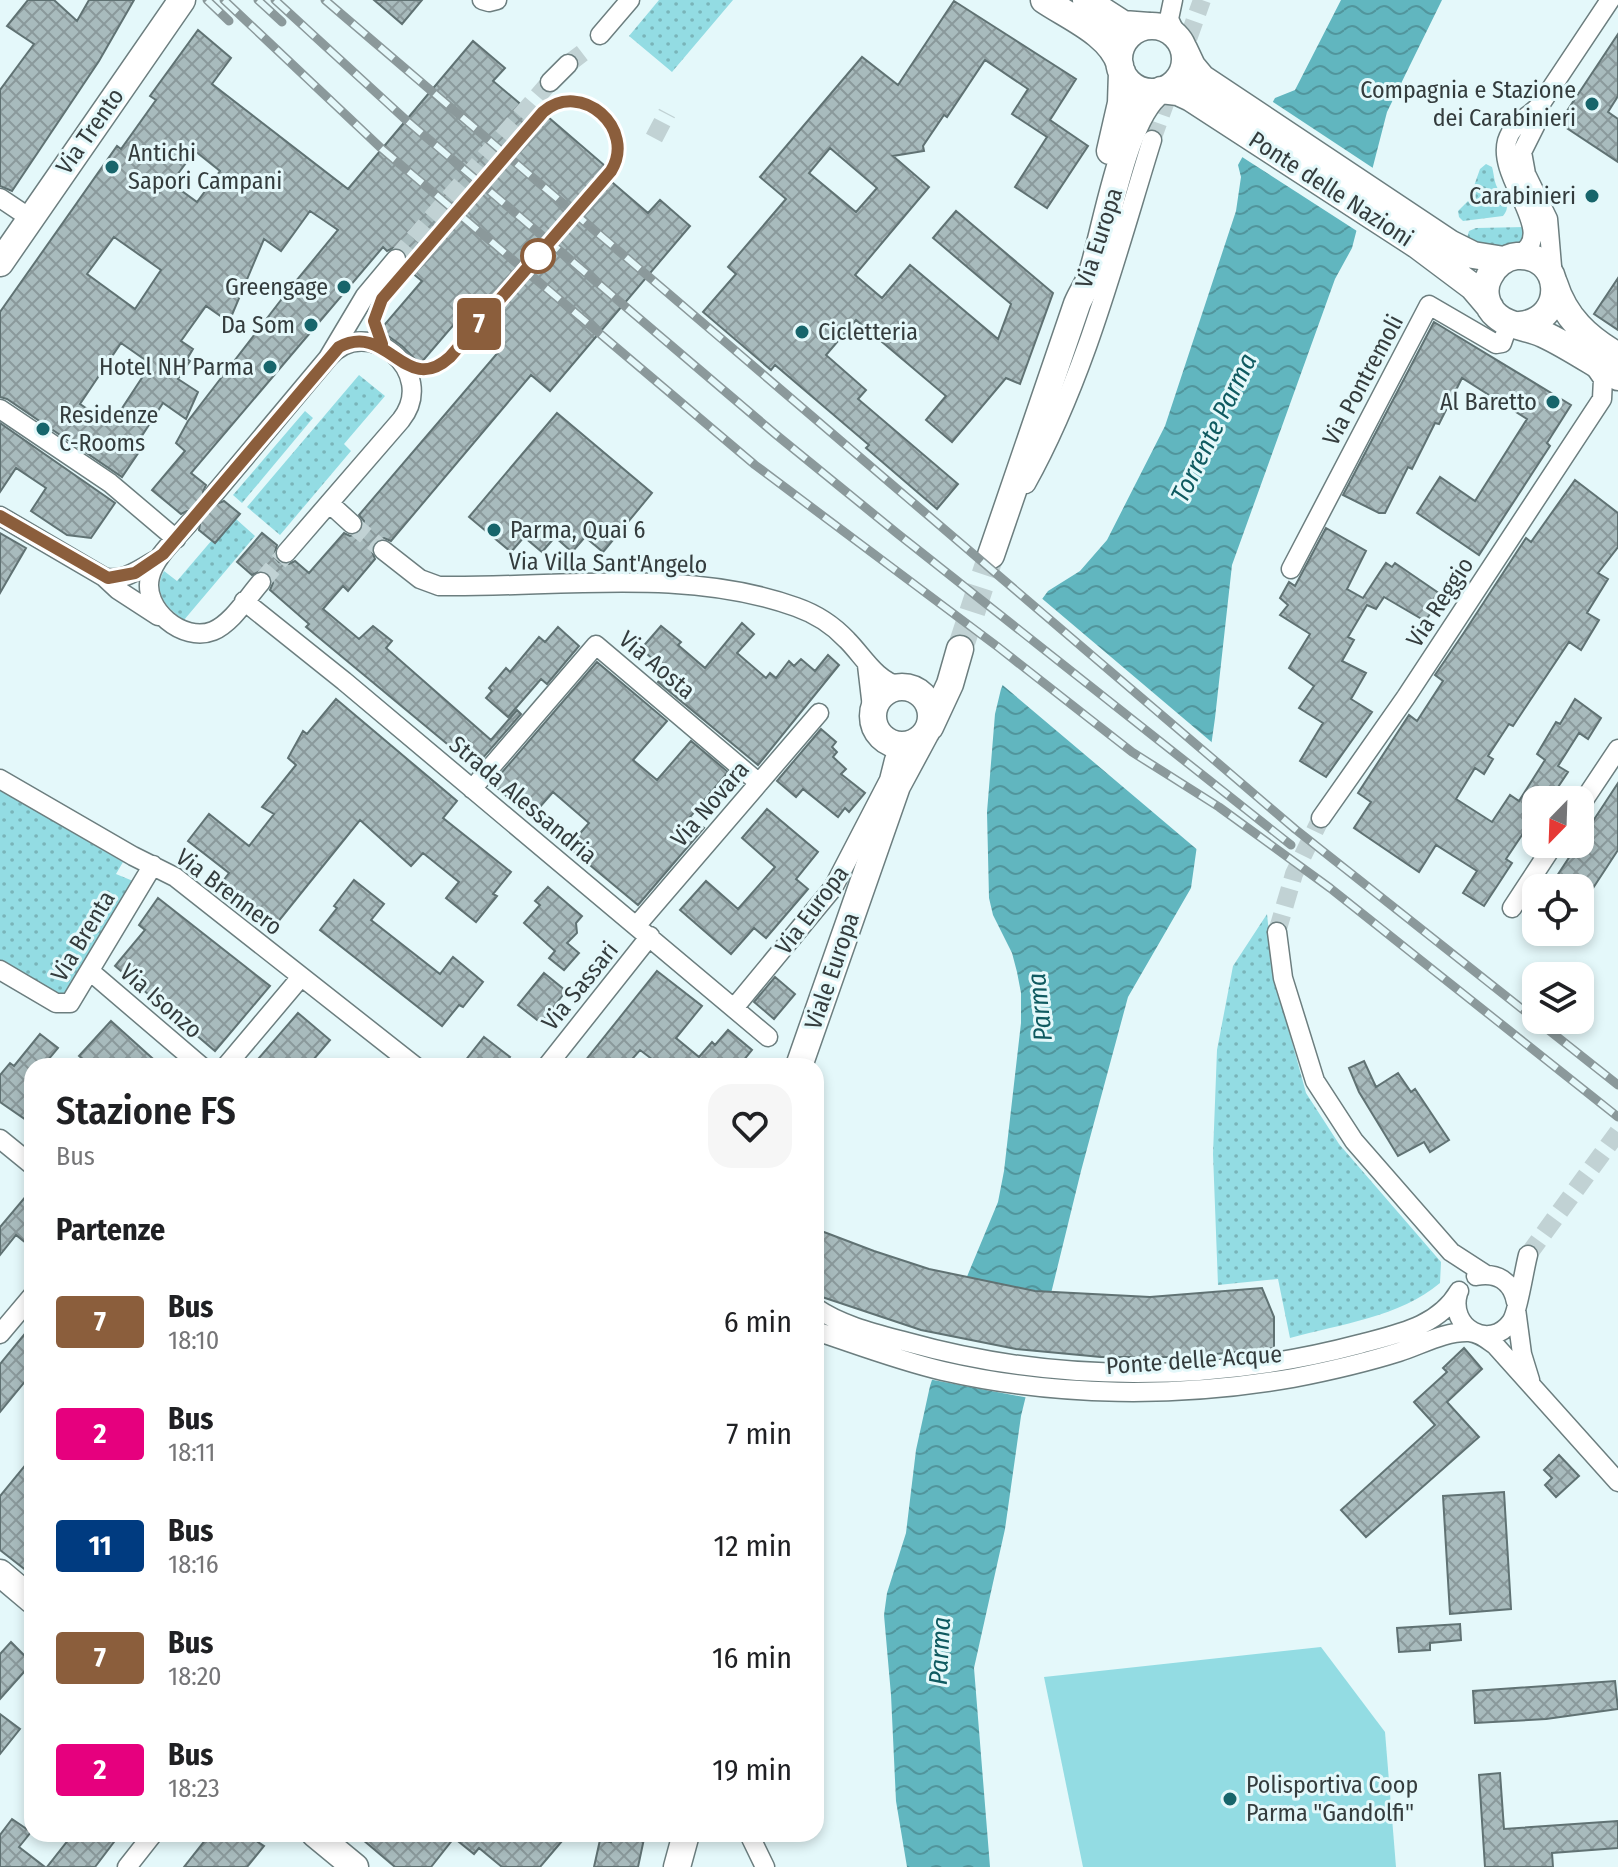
<!DOCTYPE html>
<html lang="it">
<style>
body{margin:0;font-family:"Fira Sans Condensed",sans-serif;background:#f6f6f6;color:#202124;height:100vh;display:flex;flex-direction:column;font-size:30px;white-space:nowrap}
*{box-sizing:border-box;margin:0}
p{font-size:26px;color:#757577}
.icon{flex:none;width:44px;height:44px;fill:none;stroke:currentColor;stroke-width:2;stroke-linecap:round;stroke-linejoin:round}
.map{position:relative;flex:1;overflow:hidden}
.sheet{position:absolute;left:24px;top:1058px;width:800px;height:784px;display:flex;flex-direction:column;background:#fff;border-radius:24px;box-shadow:0 4px 12px #0003}
.sheet>*{flex:none}
.badge{padding:0 16px;border-radius:6px;font-size:28px;line-height:52px}
.needle{width:52px;rotate:203deg}
.buttons{position:absolute;left:1522px;top:786px;display:grid;gap:16px}
.buttons a{display:grid;place-items:center;width:72px;height:72px;border-radius:16px;background:#fff;box-shadow:0 4px 12px #0003;font-size:40px}
.map>.badge{position:absolute;translate:-50% -50%;box-shadow:0 0 0 4px #fff}
h2{padding:0 32px;font-size:30px;line-height:72px}
.round{display:grid;place-items:center;flex:none;width:84px;height:84px;border-radius:24px;background:#f6f6f6}
.overview{display:flex;align-items:center;justify-content:space-between;height:136px;padding:0 32px}
h1{font-size:38px;font-weight:600;line-height:60px}
ul{padding:0;list-style:none}
li{display:flex;align-items:center;gap:24px;height:112px;padding:0 32px}
li div{flex:1}
li b{display:block;font-size:30px}
li em{font-style:normal}
li .badge{min-width:88px;font-weight:700;text-align:center}
.map>svg:first-child{display:block}
</style>
<div class="map">
<svg width="1618" height="1867" viewBox="0 0 1618 1867">
<defs>
<pattern id="grass-dots" width="8" height="8" patternUnits="userSpaceOnUse" patternTransform="scale(2)"><rect width="8" height="8" fill="#93dce3"/><path d="M2 2h.1M6 6h.1" fill="none" stroke="#79b4b9" stroke-width="1.8" stroke-linecap="round"/></pattern>
<pattern id="water-waves" width="16" height="10" patternUnits="userSpaceOnUse" patternTransform="scale(2)"><rect width="16" height="10" fill="#61b6bf"/><path d="M0 5q4-4 8 0t8 0" fill="none" stroke="#51959c"/></pattern>
<pattern id="building-cross-hatch" width="8" height="8" patternUnits="userSpaceOnUse" patternTransform="scale(2)"><rect width="8" height="8" fill="#a8bbbd"/><path d="M0 0l8 8M0 8l8-8" fill="none" stroke="#8a999b"/></pattern>
</defs>
<rect width="100%" height="100%" fill="#e4f8fa"/>
<!-- grass -->
<path fill="url(#grass-dots)" d="M659,0H733L672,72L629,36Z
M1486,164L1492,167C1494,174 1494,181 1497,187C1501,199 1513,204 1503,216L1463,221L1459,217L1458,211L1469,200L1480,169Z
M1526,227L1525,238C1508,252 1483,249 1467,238L1469,231L1476,228Z
M359,375L385,396L344,444L351,451L280,535L247,507Z
M305,411L313,418L242,503L233,495Z
M236,519L255,536L184,620C166,608 152,592 164,571L177,581L212,540L215,543Z
M0,790L123,862L116,874L133,881L66,995L55,994L0,961Z
M1267,914L1273,972L1306,1093L1339,1144L1441,1262L1440,1283C1400,1317 1340,1324 1290,1338L1278,1279L1218,1285L1213,1154L1217,1050L1233,966Z"/>
<!-- pitch -->
<path fill="#93dce3" d="M1321,1647L1385,1732L1396,1867H1083L1044,1677Z"/>
<!-- water -->
<path fill="url(#water-waves)" d="M1341,0H1442L1387,112L1352,248L1335,279L1232,565L1215,718L1191,888L1128,997L1081,1171L1021,1416L1005,1529L974,1668L990,1867H907L896,1801L891,1695L884,1615L887,1593L906,1533L916,1450L930,1386L961,1291L998,1202L1004,1171L1021,1023V993L1017,972L1012,953L993,915L989,898L987,812L995,714L1001,689L1034,610L1048,591L1080,571L1107,540L1165,426L1236,211L1241,177L1238,165L1275,98L1295,90Z"/>
<!-- pier -->
<path fill="#e4f8fa" d="M1270,100L1376,170L1360,233L1239,155Z
M1039,596L1215,745L1200,852L999,682L1020,629Z
M943,1335L1040,1352L1029,1398L928,1379Z"/>
<!-- building -->
<path fill="url(#building-cross-hatch)" stroke="#607273" stroke-width="2" fill-rule="evenodd" d="M28,0H54L77,21L89,0H134L99,61L12,191L0,186V90L34,44L7,26Z
M374,0H422L402,24Z
M954,1L1076,79L1050,120L1088,146L1047,208L1015,187L1047,137L1012,114L1028,89L985,60L947,117L944,115L923,146L924,151L893,156L929,187L855,275L882,298L910,265L998,339L1011,304L933,238L956,211L1053,293L1020,384L1006,378L952,442L926,420L946,396L856,320L826,355L866,390L858,399L958,484L937,509L866,448L869,445L775,365L771,370L703,312L736,274L728,267L786,199L760,177L862,57L898,85ZM830,148L877,188L856,212L809,173Z
M198,30L231,58L212,84L348,189L473,41L505,68L493,81L536,117L541,111L611,171L606,177L648,213L660,200L690,226L550,391L531,375L391,541L384,538L374,542L371,549L375,559L348,591L343,586L323,609L359,639L373,626L392,641L386,648L491,740L517,710L521,714L475,767L306,627L309,624L270,590L273,583L269,573L262,570L252,575L237,562L262,533L277,545L274,556L279,562L289,564L295,561L309,573L344,533L350,536L360,533L364,521L359,515L501,349L462,315L420,364L402,346L380,330L422,281L405,267L407,256L403,249L393,248L387,251L383,247L191,473L206,485L203,492L207,502L214,505L224,501L240,514L215,543L199,530L201,519L197,512L187,511L181,514L152,490L185,451L176,443L188,421L291,287L338,230L310,211L281,251L264,239L229,322L206,306L181,341L193,349L187,359L190,361L178,379L198,392L186,419L163,403L138,442L143,446L122,477L7,399L0,397V312L117,146L121,149L156,100L150,96ZM195,151L220,171L197,202L171,183ZM114,237L161,270L135,309L87,274ZM121,343L151,364L111,425L80,404Z
M1618,34V96L1608,112L1618,119V162L1559,123Z
M1618,278V330L1594,314Z
M1434,322L1571,405L1547,443L1550,446L1479,555L1417,513L1440,477L1475,501L1527,419L1462,378L1439,424L1435,423L1412,469L1408,467L1385,513H1379L1343,495Z
M557,413L652,493L603,552L585,537L572,552L555,537L542,552L524,537L511,552L469,517Z
M0,423L115,503L91,538L67,535L31,511L46,488L16,468L0,492Z
M1575,480L1618,513V547L1598,573L1608,579L1587,613L1599,620L1581,650L1569,642L1513,726L1509,724L1488,756L1493,759L1484,774L1475,768L1456,799L1492,822L1510,795L1519,801L1545,760L1537,754L1556,722L1560,724L1575,699L1601,718L1588,739L1579,733L1558,766L1568,772L1554,793L1547,788L1536,800L1525,820L1530,823L1506,859L1512,863L1484,906L1463,893L1477,871L1436,845L1419,872L1354,828L1371,802L1358,793L1409,715L1417,721L1443,681L1435,675L1463,634L1526,538L1531,542Z
M1326,528L1366,551L1347,589L1363,598L1386,563L1392,567L1395,563L1443,596L1425,621L1384,597L1376,609L1367,605L1348,637L1354,640L1342,661L1366,673L1351,699L1372,712L1326,777L1300,761L1323,723L1299,708L1314,686L1289,668L1310,634L1280,615L1288,605L1280,598L1289,582L1295,586Z
M0,533L26,548L0,593Z
M742,623L754,634L737,653L766,678L770,673L776,678L789,661L794,666L801,659L815,671L828,655L839,665L758,765L658,682L667,671L641,649L661,626L681,642L678,645L705,668Z
M558,627L579,646L547,684L541,679L508,717L486,698L492,691L489,688L506,668L510,672L539,637L545,642Z
M597,662L667,721L633,760L657,780L691,741L728,772L690,817L704,828L638,905L568,847L589,823L553,792L531,817L492,784Z
M336,699L457,801L443,818L511,872L493,894L497,896L476,922L446,898L459,882L423,853L411,866L360,820L277,923L223,881L229,873L188,841L209,814L249,846L274,814L262,807L296,765L288,758L303,731L307,734Z
M821,729L836,742L832,747L837,752L833,757L846,769L841,774L865,793L849,812L845,808L838,817L803,789L796,797L777,781Z
M1618,783V850L1580,908V888H1549Z
M767,809L818,852L796,879L808,889L766,938L754,928L731,954L680,910L706,881L738,909L775,867L742,838Z
M354,880L384,904L371,920L408,949L440,974L453,957L483,982L463,1007L459,1005L442,1026L320,930L337,908L334,906Z
M548,887L582,916L576,923L577,933L567,943L579,953L564,970L549,958L555,951L524,923L540,905L535,901Z
M158,898L270,986L215,1051L115,966L145,930L139,925Z
M657,971L702,1006L676,1038L699,1057L712,1042L715,1045L728,1030L752,1050L739,1066H661L640,1050L626,1066H581Z
M544,973L566,991L541,1023L518,1005Z
M775,977L795,994L774,1019L754,1002Z
M298,1013L330,1040L308,1066H252Z
M111,1021L161,1066H91L79,1056Z
M40,1034L58,1048L43,1066H32V1124L0,1102V1075L10,1063L14,1066Z
M484,1037L510,1057L503,1066H461Z
M1364,1061L1376,1087L1398,1073L1411,1092L1415,1089L1449,1140L1430,1152L1424,1142L1398,1156L1359,1092L1349,1068Z
M32,1189V1248L16,1235L0,1255V1227Z
M816,1229L874,1251L929,1269L1035,1291L1150,1297L1262,1288L1274,1317V1348L1186,1357H1101L1016,1349L921,1330L816,1295Z
M32,1325V1373L0,1412V1364Z
M1464,1348L1482,1369L1447,1402L1479,1437L1366,1537L1341,1510L1435,1425L1414,1402L1447,1372L1443,1368Z
M1559,1455L1579,1476L1556,1497L1545,1485L1552,1478L1544,1470Z
M32,1457V1575L0,1550V1496Z
M1504,1492L1511,1609L1450,1614L1443,1496Z
M1460,1624L1461,1640L1430,1643V1650L1399,1652L1397,1628Z
M11,1642L32,1663L0,1699V1654Z
M1615,1681L1618,1709L1546,1719L1475,1723L1473,1691Z
M0,1714L20,1729L0,1754Z
M1500,1773L1504,1829L1618,1821V1848L1552,1853L1553,1867H1485L1479,1775Z
M12,1819L31,1832L19,1847L45,1867H0V1835Z
M73,1834H120L95,1867H47Z
M210,1834H246L264,1846L247,1867H184Z
M356,1834H554L562,1841L540,1867H502L479,1848L474,1854L454,1838L431,1867H395Z
M613,1834H645L638,1867H594L600,1840L611,1842Z"/>
<g fill="none" stroke-linecap="round" stroke-linejoin="round">
<!-- street-tunnel -->
<path stroke="#c1d2d4" stroke-width="18" stroke-dasharray="18 9" stroke-linecap="butt" d="M568,64L589,48
M654,138L667,113
M1152,140L1202,0
M396,259L550,82
M190,522L215,493
M352,524L383,550
M261,582L286,553
M1277,932L1294,874L1321,818
M1528,1255L1618,1132"/>
<!-- secondary-tunnel -->
<path stroke="#c1d2d4" stroke-width="26" stroke-dasharray="26 13" stroke-linecap="butt" d="M960,649L991,555"/>
<defs>
<path id="street" d="M482,0L489,2L497,0
M1173,0L1169,19L1177,36
M600,35L630,0
M550,82L568,64
M0,198L30,218
M1513,257C1565,238 1496,181 1507,141C1513,122 1528,118 1540,105
M1553,278L1548,219L1526,174L1522,152L1535,126L1540,105L1610,0
M0,409L110,483L176,539
M1026,484C1085,378 1116,256 1152,140
M215,493L328,358L365,296L396,259
M329,503L352,524
M0,516L104,577L118,590L158,616
M190,522C177,538 155,556 150,577C142,609 183,643 213,631C232,623 247,598 261,582
M383,550L420,579L439,586C555,588 686,567 796,607C816,614 833,625 847,640C864,657 875,680 901,687
M286,553L401,420C439,372 367,312 328,358
M1291,569L1429,305L1496,344L1502,343L1509,323
M104,577C124,583 142,567 158,559
M244,601L344,681L768,1037
M867,665L873,716
M0,779L133,856L175,877L415,1066
M472,789L596,645L759,783
M1580,806L1618,749
M1321,818L1406,697L1602,399L1603,379L1592,363
M1512,908L1554,844
M637,925L819,713
M1277,932L1283,978L1315,1081L1354,1141L1451,1252L1485,1274
M0,970L56,1003H70L153,865
M91,972L201,1066
M734,1008L833,888L889,780L894,760
M226,1066L301,977
M547,1066L650,936
M0,1139L32,1165
M1476,1276C1497,1272 1512,1281 1516,1302
M1458,1293C1448,1328 1490,1351 1511,1322C1518,1312 1524,1270 1528,1255
M816,1308C842,1326 877,1334 907,1342C1054,1383 1213,1383 1360,1344C1397,1334 1438,1327 1459,1291
M1516,1309L1522,1354L1530,1380
M816,1331C858,1345 900,1361 943,1371C1057,1397 1178,1398 1293,1378C1329,1371 1364,1363 1399,1352C1421,1345 1445,1331 1469,1332C1480,1333 1486,1339 1495,1345L1618,1482
M0,1334L32,1296
M749,1834L765,1867
M127,1867L153,1834"/>
<path id="secondary" d="M1044,0C1069,17 1111,34 1120,65
M1086,0L1123,24L1149,26
M1119 59a33 33 0 1 1 66 0a33 33 0 1 1-66 0Z
M1184,49L1192,66L1202,78L1451,244L1473,255L1504,260
M1110,151L1121,103L1122,72
M0,263L182,0
M1554,283C1565,318 1587,338 1618,356
M1520,325C1569,320 1563,253 1517,256C1505,257 1494,266 1489,277C1482,290 1486,307 1497,316C1509,327 1529,327 1543,334C1569,346 1593,363 1618,377
M991,555L1077,304C1081,294 1087,286 1091,276C1106,232 1123,114 1161,90L1178,92L1191,98L1417,245L1473,287L1490,307
M873 716a29 29 0 1 1 58 0a29 29 0 1 1-58 0Z
M930,727L950,684L960,649
M799,1066L897,786L925,734
M0,1573L32,1600
M315,1834L355,1867
M677,1867L686,1834"/>
</defs>
<!-- street casing -->
<use href="#street" stroke="#6c7e7f" stroke-width="21"/>
<!-- secondary casing -->
<use href="#secondary" stroke="#6c7e7f" stroke-width="29"/>
<!-- street -->
<use href="#street" stroke="#fff" stroke-width="18"/>
<!-- secondary -->
<use href="#secondary" stroke="#fff" stroke-width="26"/>
<defs>
<path id="rail" d="M207,0L229,21
M224,0L382,149L755,465L998,647L1132,752L1219,807L1330,888L1618,1117
M258,0L282,22
M275,0L406,120L774,433L898,534L1291,845
M325,0L1295,829L1618,1085"/>
</defs>
<!-- rail casing -->
<use href="#rail" stroke="#8b999b" stroke-width="9"/>
<!-- rail -->
<use href="#rail" stroke="#e4f8fa" stroke-width="6" stroke-dasharray="18" stroke-linecap="butt"/>
</g>
<g fill="none" stroke-linecap="round" stroke-linejoin="round">
<defs>
<path id="line" d="M0,516L108,578L135,573L163,554L339,347C388,321 405,398 450,357L611,171C637,129 581,79 543,112L382,299L374,321L382,344"/>
</defs>
<!-- line casing -->
<use href="#line" stroke="#fff" stroke-width="18"/>
<!-- line -->
<use href="#line" stroke="#8b5e3c" stroke-width="12"/>
</g>
<!-- markers -->
<g fill="#17656b" stroke="#e4f8fa" stroke-width="3">
<circle cx="1592" cy="104" r="8"/>
<circle cx="112" cy="167" r="8"/>
<circle cx="1592" cy="196" r="8"/>
<circle cx="344" cy="287" r="8"/>
<circle cx="311" cy="325" r="8"/>
<circle cx="802" cy="332" r="8"/>
<circle cx="270" cy="367" r="8"/>
<circle cx="1553" cy="402" r="8"/>
<circle cx="43" cy="429" r="8"/>
<circle cx="494" cy="530" r="8"/>
<circle cx="1230" cy="1799" r="8"/>
</g>
<circle fill="#fff" stroke="#8b5e3c" stroke-width="4" cx="538" cy="256" r="16"/>
<g text-anchor="middle" dominant-baseline="central" stroke-width="6" stroke-linejoin="round" paint-order="stroke">
<!-- poi labels -->
<g font-size="24" fill="#343c3d" stroke="#e4f8fa" text-anchor="end">
<text x="1576" y="90">Compagnia e Stazione<tspan x="1576" dy="28">dei Carabinieri</tspan></text>
<text x="128" y="153" text-anchor="start">Antichi<tspan x="128" dy="28">Sapori Campani</tspan></text>
<text x="1576" y="196">Carabinieri</text>
<text x="328" y="287">Greengage</text>
<text x="295" y="325">Da Som</text>
<text x="818" y="332" text-anchor="start">Cicletteria</text>
<text x="254" y="367">Hotel NH Parma</text>
<text x="1537" y="402">Al Baretto</text>
<text x="59" y="415" text-anchor="start">Residenze<tspan x="59" dy="28">C-Rooms</tspan></text>
<text x="510" y="530" text-anchor="start">Parma, Quai 6</text>
<text x="1246" y="1785" text-anchor="start">Polisportiva Coop<tspan x="1246" dy="28">Parma "Gandolfi"</tspan></text>
</g>
<!-- street labels -->
<g font-size="24" fill="#343c3d" stroke="#e4f8fa">
<text transform="translate(90 131) rotate(-55)">Via Trento</text>
<text transform="translate(1331 189) rotate(33)">Ponte delle Nazioni</text>
<text transform="translate(1099 238) rotate(-72)">Via Europa</text>
<text transform="translate(1363 380) rotate(-62)">Via Pontremoli</text>
<text transform="translate(608 563) rotate(1)">Via Villa Sant'Angelo</text>
<text transform="translate(1440 602) rotate(-57)">Via Reggio</text>
<text transform="translate(657 665) rotate(40)">Via Aosta</text>
<text transform="translate(523 800) rotate(40)">Strada Alessandria</text>
<text transform="translate(710 804) rotate(-49)">Via Novara</text>
<text transform="translate(229 892) rotate(37)">Via Brennero</text>
<text transform="translate(812 910) rotate(-53)">Via Europa</text>
<text transform="translate(83 936) rotate(-59)">Via Brenta</text>
<text transform="translate(832 971) rotate(-71)">Viale Europa</text>
<text transform="translate(580 986) rotate(-51)">Via Sassari</text>
<text transform="translate(161 1001) rotate(41)">Via Isonzo</text>
<text transform="translate(1194 1360) rotate(-4)">Ponte delle Acque</text>
</g>
<!-- water labels -->
<g font-size="26" font-style="italic" fill="#0f5a60" stroke="#e4f8fa">
<text transform="translate(1214 428) rotate(-64)">Torrente Parma</text>
<text transform="translate(1040 1007) rotate(-96)">Parma</text>
<text transform="translate(940 1651) rotate(-87)">Parma</text>
</g>
</g>
</svg>
<div class="buttons">
<a><svg class="needle" viewBox="-14 -14 28 28"><path d="M0-13l5 13h-10z" fill="#e53935"/><path d="M0 13l5-13h-10z" fill="#757577"/></svg></a>
<a><svg class="icon" aria-label="locate" viewBox="0 0 24 24"><circle cx="12" cy="12" r="6"/><path d="M12 2v4M12 18v4M2 12h4M18 12h4"/></svg></a>
<a><svg class="icon" aria-label="layers" viewBox="0 0 24 24"><path d="M12 4l9 5-9 5-9-5zM3 14l9 5 9-5"/></svg></a>
</div>
<b class="badge" style="left:479px;top:324px;background:#8b5e3c;color:#fff">7</b>
<section class="sheet">
<div class="overview"><div><h1>Stazione FS</h1><p>Bus</p></div><a class="round"><svg class="icon" aria-label="heart" viewBox="0 0 24 24"><path d="M12 20l-8-8c-3-5 5-10 8-4 3-6 11-1 8 4z"/></svg></a></div>
<h2>Partenze</h2>
<ul>
<li><span class="badge" style="background:#8b5e3c;color:#fff">7</span><div><b>Bus</b><p>18:10</p></div><em>6 min</em></li>
<li><span class="badge" style="background:#e6007e;color:#fff">2</span><div><b>Bus</b><p>18:11</p></div><em>7 min</em></li>
<li><span class="badge" style="background:#003b80;color:#fff">11</span><div><b>Bus</b><p>18:16</p></div><em>12 min</em></li>
<li><span class="badge" style="background:#8b5e3c;color:#fff">7</span><div><b>Bus</b><p>18:20</p></div><em>16 min</em></li>
<li><span class="badge" style="background:#e6007e;color:#fff">2</span><div><b>Bus</b><p>18:23</p></div><em>19 min</em></li>
</ul>
</section>
</div>
